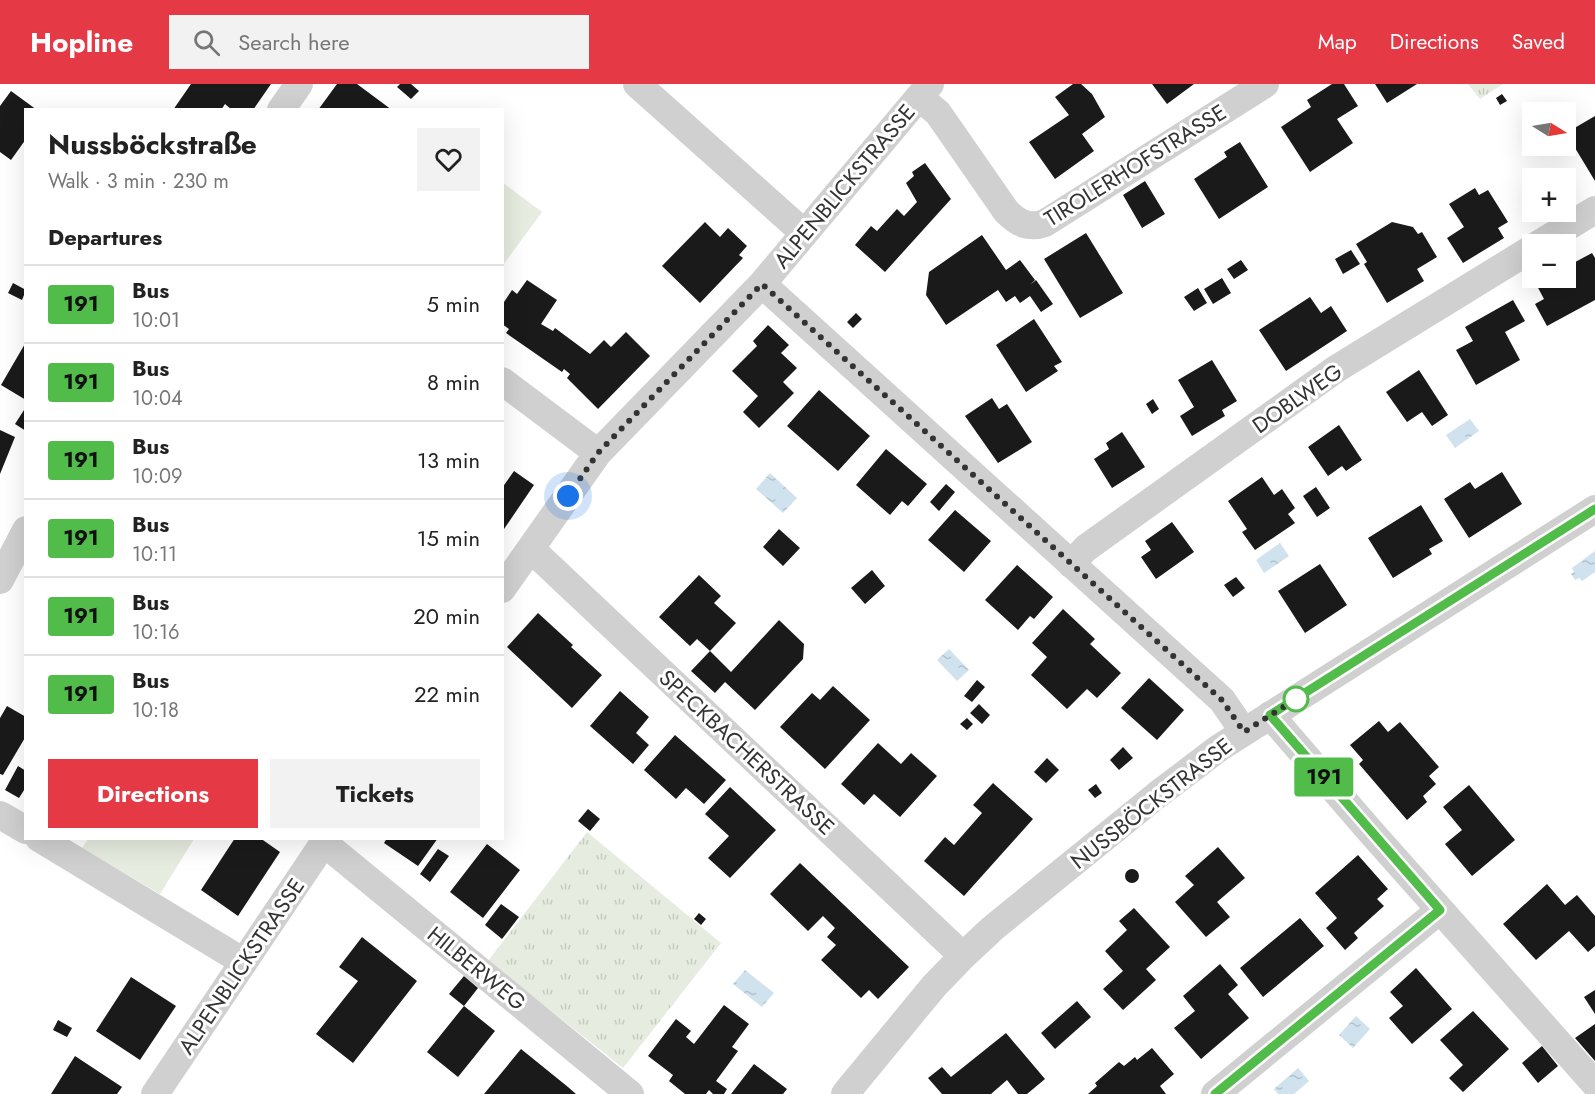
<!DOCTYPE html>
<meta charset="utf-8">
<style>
body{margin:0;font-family:Jost,sans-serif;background:#f2f2f2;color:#222;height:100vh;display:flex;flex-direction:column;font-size:22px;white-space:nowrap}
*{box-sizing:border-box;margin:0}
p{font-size:20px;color:#767676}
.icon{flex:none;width:33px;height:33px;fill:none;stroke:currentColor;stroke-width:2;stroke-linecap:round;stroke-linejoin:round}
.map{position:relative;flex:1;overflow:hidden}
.panel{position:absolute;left:24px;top:24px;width:480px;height:732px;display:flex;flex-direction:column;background:#fff;border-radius:0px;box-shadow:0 6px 24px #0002}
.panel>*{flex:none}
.badge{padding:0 12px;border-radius:4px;font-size:21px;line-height:39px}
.needle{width:39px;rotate:101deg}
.tools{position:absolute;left:1522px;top:18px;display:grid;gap:12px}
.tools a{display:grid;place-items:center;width:54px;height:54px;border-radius:0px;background:#fff;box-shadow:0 6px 24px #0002;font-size:30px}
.you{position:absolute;width:30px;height:30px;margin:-15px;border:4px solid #fff;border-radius:50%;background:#1a73e8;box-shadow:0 0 0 9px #1a73e833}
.map>.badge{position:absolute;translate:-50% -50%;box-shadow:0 0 0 3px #fff}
h2{padding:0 24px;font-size:22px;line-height:54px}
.round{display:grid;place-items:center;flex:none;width:63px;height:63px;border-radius:0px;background:#f2f2f2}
.summary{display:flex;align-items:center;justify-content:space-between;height:102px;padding:0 24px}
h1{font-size:28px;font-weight:700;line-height:45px}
.action{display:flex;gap:12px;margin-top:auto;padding:12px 24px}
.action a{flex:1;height:69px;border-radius:0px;background:#e63946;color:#fff;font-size:24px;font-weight:700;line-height:69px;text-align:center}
.action a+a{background:#f2f2f2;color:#222}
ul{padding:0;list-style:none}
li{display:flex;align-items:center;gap:18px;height:78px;padding:0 24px;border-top:2px solid #e0e0e0}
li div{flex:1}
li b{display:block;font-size:22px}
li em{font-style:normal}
li .badge{min-width:66px;font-weight:700;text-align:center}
header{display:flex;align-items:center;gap:36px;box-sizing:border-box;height:84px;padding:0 30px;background:#e63946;color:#fff}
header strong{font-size:28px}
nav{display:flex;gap:33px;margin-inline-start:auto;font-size:21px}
.search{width:420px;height:54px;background:#f2f2f2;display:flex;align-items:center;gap:15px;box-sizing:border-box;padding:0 21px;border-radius:0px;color:#767676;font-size:22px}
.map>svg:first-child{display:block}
</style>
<header>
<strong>Hopline</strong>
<div class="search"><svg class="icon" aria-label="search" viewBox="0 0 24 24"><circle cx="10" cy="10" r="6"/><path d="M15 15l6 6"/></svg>Search here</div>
<nav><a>Map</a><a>Directions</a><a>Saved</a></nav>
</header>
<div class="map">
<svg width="1595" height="1010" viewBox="0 0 1595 1010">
<defs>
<pattern id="grass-tufts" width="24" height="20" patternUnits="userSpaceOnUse" patternTransform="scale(1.5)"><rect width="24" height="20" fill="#e6ecdf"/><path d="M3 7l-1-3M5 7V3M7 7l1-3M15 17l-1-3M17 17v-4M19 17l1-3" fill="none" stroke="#c6cbc0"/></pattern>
<pattern id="water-ripples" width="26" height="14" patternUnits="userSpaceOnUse" patternTransform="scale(1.5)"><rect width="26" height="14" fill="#cfe2ee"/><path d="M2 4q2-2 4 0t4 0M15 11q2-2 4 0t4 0" fill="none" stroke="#b2c2cd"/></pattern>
</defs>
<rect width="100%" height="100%" fill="#fff"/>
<!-- grass -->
<path fill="url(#grass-tufts)" d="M1468,0H1503L1480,15Z
M587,748L721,859L623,984L488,877Z"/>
<!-- garden -->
<path fill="#e6ecdf" d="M502,98L542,128L503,181H502Z
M88,755H194L160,810L82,764Z"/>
<!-- water -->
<path fill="url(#water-ripples)" d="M1470,335L1479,347L1455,364L1446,351Z
M770,389L797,414L783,429L756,405Z
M1280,459L1289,472L1264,489L1256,476Z
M1595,467V488L1582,497L1579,494L1575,496L1571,490L1574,488L1572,484Z
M949,565L969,586L957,597L937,576Z
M745,886L774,909L762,923L733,900Z
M1356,932L1370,945L1353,964L1339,951Z
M1298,984L1309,997L1294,1010H1278L1274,1005Z"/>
<!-- building -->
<path fill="#1a1a1a" d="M191,0H271L253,26H232L225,20L221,26H173Z
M337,0H357L392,26H318Z
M400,0H411L419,7L411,15L397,3Z
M1073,0H1081L1092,10L1105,33L1082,50L1094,67L1055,95L1029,58L1069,31L1055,13Z
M1152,0H1194L1167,20Z
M1332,0H1344L1358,22L1337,35L1353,59L1310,88L1281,43L1311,23L1307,16Z
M1375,0H1417L1387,19Z
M11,7L37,26H26V55L11,76L0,68V22Z
M1502,10L1507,17L1500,21L1496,14Z
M1595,32V97L1566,49Z
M1240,58L1268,103L1219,135L1194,95L1227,73L1224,68Z
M925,79L951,115L885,188L855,161L871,142L877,147L897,125L904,132L917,118L906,99L914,92L912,88Z
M1145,97L1165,130L1142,144L1123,111Z
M1475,104L1479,111L1488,106L1508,138L1498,144L1504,154L1463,179L1447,154L1464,143L1449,120Z
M705,138L720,153L728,144L747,162L739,171L743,174L700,219L662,182Z
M1392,138L1413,143L1418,150L1422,148L1437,173L1417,185L1424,197L1387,219L1364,180L1367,178L1356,160Z
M1086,149L1123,209L1080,234L1044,175Z
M982,151L1006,186L1020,176L1035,196L1030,201L1036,196L1053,220L1041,228L1030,212L1020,219L1015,212L1006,218L998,206L946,241L926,211L929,188Z
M1351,166L1360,180L1343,190L1335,175Z
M1592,169L1595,174V216L1547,242L1535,220L1544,215L1536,200L1547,194H1566V183Z
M1241,176L1248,186L1234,195L1227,185Z
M1222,194L1231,209L1213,220L1204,205Z
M527,196L557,216L541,240L553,247L555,244L590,270L604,256L611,263L626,248L650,272L598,325L567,294L570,290L564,285L562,288L506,249L509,245L502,240V221L512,206L517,210Z
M13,199L26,206L22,216L8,209Z
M1198,204L1207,219L1194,227L1184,213Z
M1310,213L1321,229L1331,222L1347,247L1286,287L1259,246Z
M1513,216L1525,237L1505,248L1520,276L1476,301L1456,266L1473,257L1465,243Z
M856,229L862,235L853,244L847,238Z
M1034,235L1062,278L1054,282L1058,287L1026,308L996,261Z
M768,241L789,261L781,269L797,284L783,298L794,309L759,344L743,328L758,312L732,287L757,262L753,257Z
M26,258V316L1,301Z
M1212,276L1237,317L1222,326L1225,332L1192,352L1180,332L1194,323L1178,296Z
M1419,286L1448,331L1432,342L1422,328L1407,338L1386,308Z
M819,306L870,352L838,387L787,342Z
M992,314L999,325L1007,320L1032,358L998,379L965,332Z
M1153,315L1159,325L1152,330L1146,320Z
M24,326L26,327V347L15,340Z
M1339,341L1362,376L1346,387L1342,382L1328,392L1308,363Z
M0,346L15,353L0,390Z
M1122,348L1145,383L1112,404L1094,375L1109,365L1106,359Z
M886,365L927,400L908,422L902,417L890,431L856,401Z
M514,387L534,401L502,448V404Z
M1502,388L1522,420L1469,454L1444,415L1470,398L1475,405Z
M1262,393L1274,411L1282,405L1295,424L1288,430L1295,439L1255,466L1242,448L1247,445L1228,417Z
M946,400L955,408L939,427L930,418Z
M1316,403L1330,424L1317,433L1303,412Z
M1421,421L1443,457L1429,465L1432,470L1393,494L1368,454Z
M955,426L991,457L964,488L928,456Z
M1172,438L1194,468L1156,495L1141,473L1151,466L1145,457Z
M779,445L800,464L783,482L763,463Z
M1320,480L1347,521L1305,549L1278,507Z
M1017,481L1053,513L1034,535L1030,532L1018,546L985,516Z
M872,486L885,502L865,520L851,504Z
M699,491L721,512L714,519L736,539L710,567L731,588L779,536L804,560L803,575L755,626L725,598L715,609L691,587L710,567L697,555L690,562L659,533Z
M1236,493L1245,504L1233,513L1224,501Z
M1063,525L1095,555L1090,560L1121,589L1097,614L1087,605L1067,625L1031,591L1047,573L1032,559Z
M538,529L573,561L571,563L602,591L572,624L507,563Z
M1149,594L1184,626L1157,656L1121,624Z
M977,596L985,603L972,618L964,612Z
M833,602L870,636L825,685L780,643L812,609L820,616Z
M620,607L649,633L636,649L649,661L633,680L590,642Z
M979,620L990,631L982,640L970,629Z
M7,622L26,633V652L3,691L0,690V634Z
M967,634L973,640L967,646L960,640Z
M1379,637L1388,648L1400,638L1439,683L1429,692L1436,700L1423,712L1427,718L1407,736L1359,680L1363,676L1350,661Z
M675,651L726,696L704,720L686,704L676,715L644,686Z
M878,659L901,680L911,669L937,692L900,733L874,710L864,721L841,700Z
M1123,663L1133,674L1119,686L1110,676Z
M1047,674L1059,686L1046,699L1034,688Z
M18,682L26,687V703L19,714L5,706Z
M993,699L1033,735L964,812L924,777L945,753L954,761L982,729L973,721Z
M1096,700L1102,709L1095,714L1088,706Z
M1469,701L1515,756L1472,792L1445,760L1462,746L1443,723Z
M730,703L776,746L730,794L708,774L729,752L705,730Z
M588,725L600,735L590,747L578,737Z
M235,754H260L280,768L238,832L201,806Z
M387,754H438L418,782L384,759Z
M487,760L520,786L483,834L450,808Z
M1218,763L1245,794L1217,818L1230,833L1206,853L1175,818L1194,801L1185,792Z
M438,765L449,772L430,798L420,790Z
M1358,771L1388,805L1377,815L1384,822L1354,849L1358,854L1345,866L1326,844L1337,834L1315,809Z
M800,779L909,883L878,915L869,906L861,914L821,876L836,861L827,853L835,844L823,832L808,847L770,810Z
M1125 792a7 7 0 1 1 14 0a7 7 0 1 1-14 0Z
M1547,800L1565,821L1577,811L1595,832V862L1588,868L1569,847L1536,876L1503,840Z
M501,820L519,833L502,855L485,841Z
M1134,824L1170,863L1146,885L1156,896L1123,926L1103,905L1123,887L1105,867L1127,846L1119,837Z
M699,829L706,835L701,841L694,835Z
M1300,834L1324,862L1263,913L1240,884Z
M362,853L417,897L353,979L316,950L358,897L339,883Z
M1220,880L1238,901L1228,910L1249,934L1201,975L1174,944L1195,927L1183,912Z
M1416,884L1452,925L1412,960L1389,934L1403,922L1390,908Z
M464,892L478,904L464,922L449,910Z
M131,893L176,922L140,976L96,947Z
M1595,906V930L1584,913Z
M1077,917L1091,933L1055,965L1041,949Z
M724,921L749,940L732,963L738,967L716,997L727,1005L724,1010H713L709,1006L706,1010H685L669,997L673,991L648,972L676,935L691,947L686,953L694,960Z
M464,922L495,947L458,993L427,968Z
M1473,927L1509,965L1463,1008L1449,994L1463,981L1440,956Z
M58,936L72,944L67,953L53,946Z
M1595,940V977L1575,954Z
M1006,949L1045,995L1027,1010H1018L1007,996L991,1010H942L928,994L942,983L951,993Z
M1542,962L1558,982L1538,999L1522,979Z
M1152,964L1174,990L1160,1002L1166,1010H1088L1097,1002L1095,999L1119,978L1124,982L1135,973L1137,976Z
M521,965L568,1003L576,1010H484Z
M75,972L122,1003L117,1010H51Z
M754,980L787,1005L783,1010H731Z"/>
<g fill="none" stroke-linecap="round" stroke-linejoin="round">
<!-- street -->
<path stroke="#d0d0d0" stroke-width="28" d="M637,0L804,149
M919,13L938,29L1006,127C1018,139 1028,145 1045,139L1265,0
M281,26L299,0
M1539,160L1595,126
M762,200L1222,616L1244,648
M502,297L598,369
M531,465L963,872
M1071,480L1086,464L1336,285L1533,164
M0,496L26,446
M502,505L598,369L762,200L930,0
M1270,631L1370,747L1595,1000
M0,731L26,746
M39,754L244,878
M324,759L630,1010
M155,1010L327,754
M845,1010L934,902L963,872L993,844L1157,711L1219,664L1595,425
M1215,1010L1440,826"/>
</g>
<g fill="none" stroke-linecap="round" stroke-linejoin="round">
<defs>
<path id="line" d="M1215,1010L1440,826L1270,631L1595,425"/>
</defs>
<!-- line casing -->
<use href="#line" stroke="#fff" stroke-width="14"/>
<!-- line -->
<use href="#line" stroke="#51bc4a" stroke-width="9"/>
<!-- walk -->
<path stroke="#333" stroke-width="6" stroke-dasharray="0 10.8" d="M568,412L598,369L762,200L1222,616L1244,648L1296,615"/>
</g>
<!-- markers -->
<circle fill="#fff" stroke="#51bc4a" stroke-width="3" cx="1296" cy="615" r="12"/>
<g text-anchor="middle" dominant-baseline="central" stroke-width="6" stroke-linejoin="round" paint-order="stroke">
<!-- street labels -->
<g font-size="22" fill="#333" stroke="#fff">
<text transform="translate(1135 81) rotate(-32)">TIROLERHOFSTRASSE</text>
<text transform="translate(844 102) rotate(-50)">ALPENBLICKSTRASSE</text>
<text transform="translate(1297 314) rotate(-35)">DOBLWEG</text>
<text transform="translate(747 668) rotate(43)">SPECKBACHERSTRASSE</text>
<text transform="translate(1151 719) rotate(-38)">NUSSBÖCKSTRASSE</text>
<text transform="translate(241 882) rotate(-56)">ALPENBLICKSTRASSE</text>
<text transform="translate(477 884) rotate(39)">HILBERWEG</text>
</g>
</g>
</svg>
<div class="tools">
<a><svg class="needle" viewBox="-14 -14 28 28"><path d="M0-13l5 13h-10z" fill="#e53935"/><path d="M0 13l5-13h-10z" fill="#767676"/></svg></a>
<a>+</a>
<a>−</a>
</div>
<div class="you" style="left:568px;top:412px"></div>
<b class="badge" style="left:1324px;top:693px;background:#51bc4a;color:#111">191</b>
<section class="panel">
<div class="summary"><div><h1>Nussböckstraße</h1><p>Walk · 3 min · 230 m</p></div><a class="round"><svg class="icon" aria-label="heart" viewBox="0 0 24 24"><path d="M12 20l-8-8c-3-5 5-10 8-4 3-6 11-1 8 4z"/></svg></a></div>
<h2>Departures</h2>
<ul>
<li><span class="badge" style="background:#51bc4a;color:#111">191</span><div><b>Bus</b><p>10:01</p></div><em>5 min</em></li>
<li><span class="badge" style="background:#51bc4a;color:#111">191</span><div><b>Bus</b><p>10:04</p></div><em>8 min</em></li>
<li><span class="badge" style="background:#51bc4a;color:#111">191</span><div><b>Bus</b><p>10:09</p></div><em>13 min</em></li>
<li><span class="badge" style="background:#51bc4a;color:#111">191</span><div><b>Bus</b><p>10:11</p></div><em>15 min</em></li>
<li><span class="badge" style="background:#51bc4a;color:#111">191</span><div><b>Bus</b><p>10:16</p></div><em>20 min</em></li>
<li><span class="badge" style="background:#51bc4a;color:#111">191</span><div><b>Bus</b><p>10:18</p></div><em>22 min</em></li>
</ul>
<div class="action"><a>Directions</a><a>Tickets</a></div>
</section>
</div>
